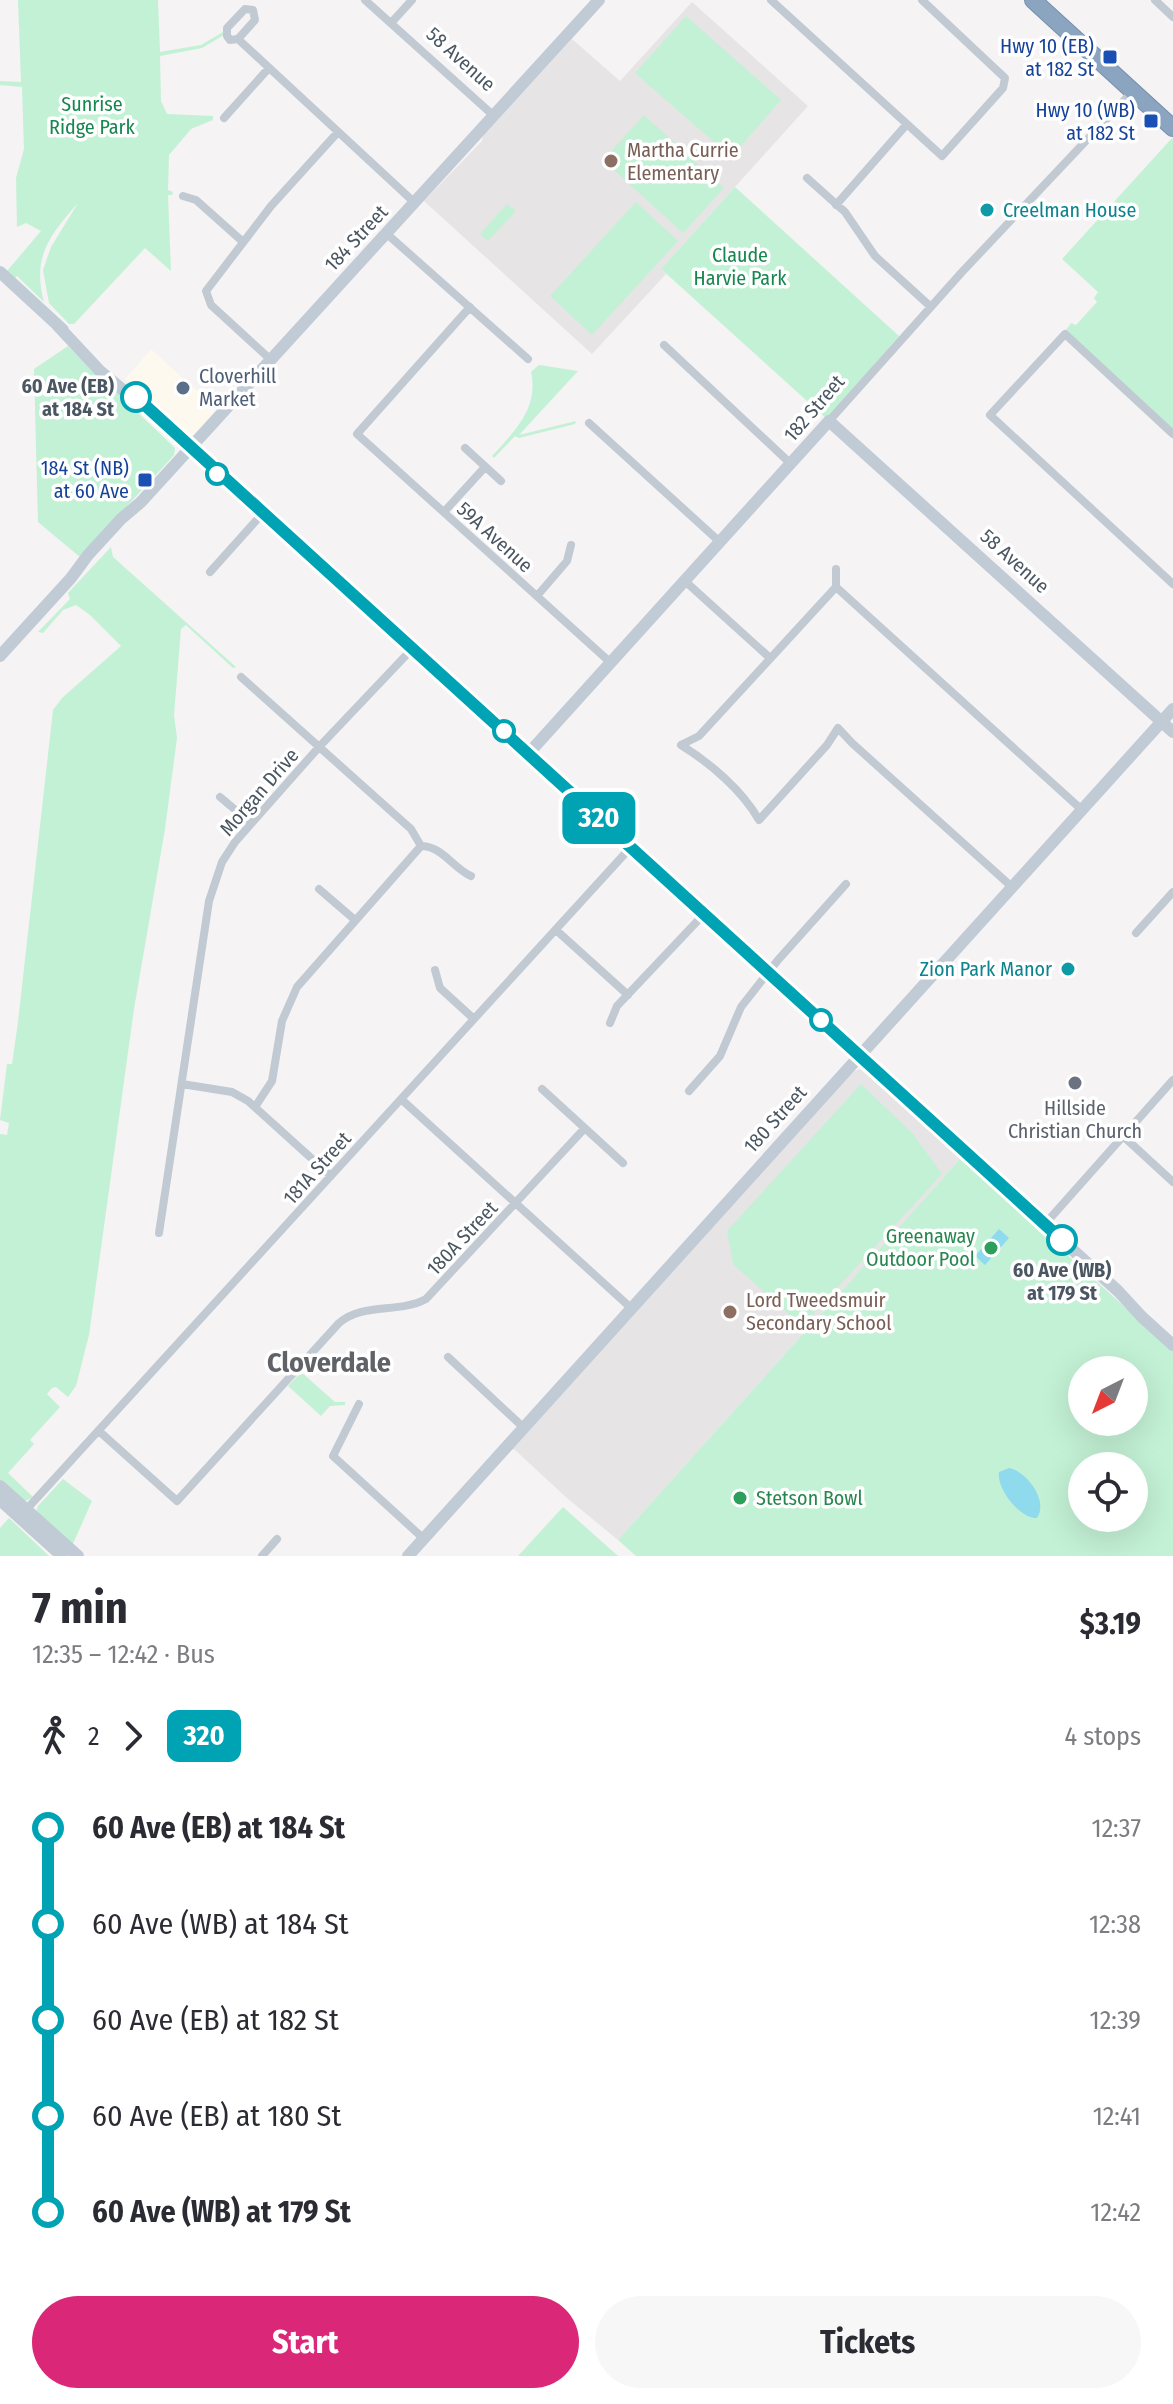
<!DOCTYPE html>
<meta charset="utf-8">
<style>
body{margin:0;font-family:"Fira Sans Condensed",sans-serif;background:#f7f7f7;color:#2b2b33;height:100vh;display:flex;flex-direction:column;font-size:30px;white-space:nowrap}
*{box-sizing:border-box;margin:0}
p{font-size:26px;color:#7c7c81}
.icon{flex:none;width:44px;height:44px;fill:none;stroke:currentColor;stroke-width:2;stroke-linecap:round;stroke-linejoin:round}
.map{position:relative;height:1556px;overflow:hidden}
.sheet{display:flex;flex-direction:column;background:#fff;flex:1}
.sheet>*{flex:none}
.badge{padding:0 16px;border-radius:12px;font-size:28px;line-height:52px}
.needle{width:52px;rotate:222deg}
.tools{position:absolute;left:1068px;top:1356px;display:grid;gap:16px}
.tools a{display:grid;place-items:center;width:80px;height:80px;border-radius:50%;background:#fff;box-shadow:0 8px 32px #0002;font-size:40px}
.map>.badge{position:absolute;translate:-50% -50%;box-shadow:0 0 0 4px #fff}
.legs{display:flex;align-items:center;gap:12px;height:88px;padding:0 32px;font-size:26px}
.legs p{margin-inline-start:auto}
.overview{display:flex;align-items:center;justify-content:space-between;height:136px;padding:0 32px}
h1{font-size:44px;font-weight:700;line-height:60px}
.primary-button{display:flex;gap:16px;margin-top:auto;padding:16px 32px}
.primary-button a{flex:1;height:92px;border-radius:48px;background:#db2777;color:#fff;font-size:32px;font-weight:700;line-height:92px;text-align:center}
.primary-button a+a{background:#f7f7f7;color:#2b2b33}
ul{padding:0 32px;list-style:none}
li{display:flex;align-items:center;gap:28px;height:96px;font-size:30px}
li i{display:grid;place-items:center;width:12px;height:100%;margin:0 10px;background:currentColor}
li i::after{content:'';width:20px;height:20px;margin:-10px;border:6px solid;border-radius:50%;background:#fff}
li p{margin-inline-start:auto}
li:first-child i{background:linear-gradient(#0000 50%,currentColor 0)}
li:last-child i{background:linear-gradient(currentColor 50%,#0000 0)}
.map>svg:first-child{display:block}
</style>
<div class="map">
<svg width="1173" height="1556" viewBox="0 0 1173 1556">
<rect width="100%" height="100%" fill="#f5f3f3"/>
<!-- commercial -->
<path fill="#fdf9ef" d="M151,349L217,409L193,435L183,432L125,379Z"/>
<!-- education -->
<path fill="#e6e4e5" d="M692,2L808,106L661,269L666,274L592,354L424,201L482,141L483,136L572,39L620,81Z
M860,1069L961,1158L618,1540L567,1498L515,1450L510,1449L852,1072Z"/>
<!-- green -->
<path fill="#c3f1d5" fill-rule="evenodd" d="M18,0H158L160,52L201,45L223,32L224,35L202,48L160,56L161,101L167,114L213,116V120L191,129L169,155L168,190L173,192L172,195H168L171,271L145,248L74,324H69L49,303L43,270L51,247L78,203C49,236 32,257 44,302L17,276L15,278L7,271L41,231L26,223L17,227L16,178L24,149L22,87L0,85V81L21,82Z
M686,16L781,100L731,157L635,73Z
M644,115L724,188L683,233L603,160Z
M1172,138L1173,139V430L1066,330L1071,323L1076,325L1097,302L1094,298L1098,292L1062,259Z
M735,187L899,336L827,419L661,269Z
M636,202L678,241L592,335L550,296Z
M507,204L516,211L488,241L480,234Z
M68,346L175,448L174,455L164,466L80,557L38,522L34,369Z
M539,365L578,371L519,435L576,421L575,424L519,438L515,436L494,458L492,456C515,431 539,408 531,372Z
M111,547L113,557L236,667L233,668L186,625L181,629L174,715L177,738L165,829L134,1009L89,1335L76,1386L68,1397L56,1387L52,1388L47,1394L60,1407L30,1440L34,1444L8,1473L33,1497L24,1502L0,1480V1134L7,1135L9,1123L0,1120L7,1064H12L18,1022L53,710L62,698L121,646L90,615L76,605L63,610L43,633L38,632L70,599L68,593Z
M861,1084L913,1134L942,1174L802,1326L733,1264L727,1231Z
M961,1158L1173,1351V1556H636L618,1540ZM1082,1370H1134V1422H1082ZM1082,1466H1134V1518H1082Z
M301,1372L335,1402H345V1405L330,1406L321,1416L288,1386Z
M63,1479L92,1501L72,1546L36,1512L38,1506Z
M563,1507L618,1556H518Z
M9,1518L49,1556H0V1528Z"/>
<!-- water -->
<path fill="#90daee" d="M999,1229L1009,1238L985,1265L975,1256Z
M1009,1468C1026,1471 1049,1500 1037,1518C1020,1519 996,1488 999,1472Z"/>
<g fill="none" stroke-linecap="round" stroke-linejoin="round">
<defs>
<path id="highway" d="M1033,0L1173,128"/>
</defs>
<!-- highway casing -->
<use href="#highway" stroke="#7690ad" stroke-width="18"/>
<!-- street -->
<path stroke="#c1cad2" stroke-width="8" d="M365,0L494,116
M771,0L942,156L1003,88L1005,78L922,0
M1155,0L1173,17
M245,9L253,10L255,20L238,39L230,40L227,36V28Z
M391,23L412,0
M238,39L415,203
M224,118L268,69
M807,178L845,212L875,256L931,307
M183,196L196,200L242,241
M836,205L907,124
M387,234L528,359
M470,307L357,434L611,663
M664,345L791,464
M271,360L211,305L206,291L271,206L338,132
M829,421L962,272L1133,91
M589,423L721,543
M1173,434L1065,334L990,415L1173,584
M465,448L501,481
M444,512L485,467
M836,569V587
M210,572L262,514
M686,582L770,658
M836,587L1082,810
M537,596L567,561L571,545
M241,677L411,829L421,846
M681,745C710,763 742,790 759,820L827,745L838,728L852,743L1012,887
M681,745L699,736L836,587
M220,797L251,823
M421,846C442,846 453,868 471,876
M319,889L355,920
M556,930L628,995
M1136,933L1173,892
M435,970L440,988L474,1019
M610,1023L617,1006L705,913
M182,1084L232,1092L248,1101L331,1176
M542,1089L623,1163
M689,1091L720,1056L741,1007L778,960L846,884
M401,1099L631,1308
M255,1107L272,1081L282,1021L297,987L421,846
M1123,1136L1173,1182
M1045,1224L1173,1080
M159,1233L209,901L222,862L235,842L319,747L412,649
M448,1357L524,1428
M359,1404L333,1456L424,1539
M100,1432L177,1501L339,1323C364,1302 398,1314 426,1299L584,1129
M25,1511L631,847
M262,1556L277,1539"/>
<!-- secondary -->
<path stroke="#c1cbd6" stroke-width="12" d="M0,272L63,330
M57,325L101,372L146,409L1118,1291L1142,1317L1173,1345
M0,656L71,578L88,555L121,519L141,502L599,0
M528,754L829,421L1173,732
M0,1486L78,1556
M0,1500L62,1556
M408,1556L1173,709"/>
<!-- highway -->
<use href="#highway" stroke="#8ba5c1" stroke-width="16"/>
</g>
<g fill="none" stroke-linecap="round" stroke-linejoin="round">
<defs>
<path id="line-1" d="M136,397L1062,1240"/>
</defs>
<!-- line-1 casing -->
<use href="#line-1" stroke="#fff" stroke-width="18"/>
<!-- line-1 -->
<use href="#line-1" stroke="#00a3b4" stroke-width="12"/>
</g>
<!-- markers -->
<g fill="#1a4fb4" stroke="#fff" stroke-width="3">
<rect x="1102" y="49" width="16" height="16" rx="4"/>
<rect x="1143" y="113" width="16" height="16" rx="4"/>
<rect x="137" y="472" width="16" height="16" rx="4"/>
</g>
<g fill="#8d6e63" stroke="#fff" stroke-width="3">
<circle cx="611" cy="161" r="8"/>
<circle cx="730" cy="1312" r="8"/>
</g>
<g fill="#0f9aa8" stroke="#fff" stroke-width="3">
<circle cx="987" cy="210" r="8"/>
<circle cx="1068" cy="969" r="8"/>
</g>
<circle fill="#5c6f8a" stroke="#fff" stroke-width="3" cx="183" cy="388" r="8"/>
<g fill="#fff" stroke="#00a3b4" stroke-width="4">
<circle cx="136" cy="397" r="14"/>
<circle cx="217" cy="474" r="10"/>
<circle cx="504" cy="731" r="10"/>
<circle cx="821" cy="1020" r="10"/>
<circle cx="1062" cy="1240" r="14"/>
</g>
<circle fill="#6b7280" stroke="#fff" stroke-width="3" cx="1075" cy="1083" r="8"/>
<g fill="#2e9e5b" stroke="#fff" stroke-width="3">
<circle cx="991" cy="1248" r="8"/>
<circle cx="740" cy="1498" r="8"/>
</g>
<g text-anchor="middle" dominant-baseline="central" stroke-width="7" stroke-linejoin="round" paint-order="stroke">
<!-- transit labels -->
<g font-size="20" fill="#164399" stroke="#fff" text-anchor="end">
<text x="1094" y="46">Hwy 10 (EB)<tspan x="1094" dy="23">at 182 St</tspan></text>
<text x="1135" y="110">Hwy 10 (WB)<tspan x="1135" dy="23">at 182 St</tspan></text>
<text x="129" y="468">184 St (NB)<tspan x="129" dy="23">at 60 Ave</tspan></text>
</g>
<!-- street labels -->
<g font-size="20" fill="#4a5661" stroke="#fff">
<text transform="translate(461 59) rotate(42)">58 Avenue</text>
<text transform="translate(356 238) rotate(-47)">184 Street</text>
<text transform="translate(814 408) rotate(-49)">182 Street</text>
<text transform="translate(495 537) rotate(42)">59A Avenue</text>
<text transform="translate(1015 561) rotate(42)">58 Avenue</text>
<text transform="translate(259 792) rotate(-49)">Morgan Drive</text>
<text transform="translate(775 1119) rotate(-48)">180 Street</text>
<text transform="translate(317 1168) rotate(-48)">181A Street</text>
<text transform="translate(462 1238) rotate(-47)">180A Street</text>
</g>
<!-- park labels -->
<g font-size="20" fill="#17864f" stroke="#fff">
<text x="92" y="104">Sunrise<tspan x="92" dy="23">Ridge Park</tspan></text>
<text x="740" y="255">Claude<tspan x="740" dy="23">Harvie Park</tspan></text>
</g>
<!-- education labels -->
<g font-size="20" fill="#785e54" stroke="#fff" text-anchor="start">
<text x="627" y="150">Martha Currie<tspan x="627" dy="23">Elementary</tspan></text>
<text x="746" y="1300">Lord Tweedsmuir<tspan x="746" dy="23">Secondary School</tspan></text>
</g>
<!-- culture labels -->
<g font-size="20" fill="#0d838f" stroke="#fff" text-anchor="start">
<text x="1003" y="210">Creelman House</text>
<text x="1052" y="969" text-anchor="end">Zion Park Manor</text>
</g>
<!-- service labels -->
<g font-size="20" fill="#4e5e75" stroke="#fff" text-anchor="start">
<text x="199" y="376">Cloverhill<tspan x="199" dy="23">Market</tspan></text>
</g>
<!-- stop labels -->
<g font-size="20" font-weight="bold" fill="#4a5661" stroke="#fff" text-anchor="end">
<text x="114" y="386">60 Ave (EB)<tspan x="114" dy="23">at 184 St</tspan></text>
<text x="1062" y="1270" text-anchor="middle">60 Ave (WB)<tspan x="1062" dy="23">at 179 St</tspan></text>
</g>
<!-- worship labels -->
<g font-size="20" fill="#5b616d" stroke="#fff">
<text x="1075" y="1108">Hillside<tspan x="1075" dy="23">Christian Church</tspan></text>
</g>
<!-- leisure labels -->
<g font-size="20" fill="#27864d" stroke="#fff" text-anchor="end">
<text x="975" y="1236">Greenaway<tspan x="975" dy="23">Outdoor Pool</tspan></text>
<text x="756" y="1498" text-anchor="start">Stetson Bowl</text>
</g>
<!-- district labels -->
<g font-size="28" font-weight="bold" fill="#5f6368" stroke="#fff">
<text x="329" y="1362">Cloverdale</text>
</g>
</g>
</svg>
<div class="tools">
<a><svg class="needle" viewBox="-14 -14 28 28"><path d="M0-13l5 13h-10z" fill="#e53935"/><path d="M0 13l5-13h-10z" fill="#7c7c81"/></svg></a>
<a><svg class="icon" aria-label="locate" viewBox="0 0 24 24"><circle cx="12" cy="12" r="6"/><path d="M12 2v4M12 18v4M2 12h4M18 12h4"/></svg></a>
</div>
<b class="badge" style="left:599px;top:818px;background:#00a3b4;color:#fff">320</b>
</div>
<section class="sheet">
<div class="overview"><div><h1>7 min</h1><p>12:35 – 12:42 · Bus</p></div><b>$3.19</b></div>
<div class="legs"><svg class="icon" aria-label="walk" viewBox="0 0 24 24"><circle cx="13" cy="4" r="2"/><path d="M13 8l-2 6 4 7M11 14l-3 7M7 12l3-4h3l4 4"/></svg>2<svg class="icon" aria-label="forward" viewBox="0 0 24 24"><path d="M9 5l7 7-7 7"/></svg><b class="badge" style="background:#00a3b4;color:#fff">320</b><p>4 stops</p></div>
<ul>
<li><i style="color:#00a3b4"></i><b>60 Ave (EB) at 184 St</b><p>12:37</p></li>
<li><i style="color:#00a3b4"></i><span>60 Ave (WB) at 184 St</span><p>12:38</p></li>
<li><i style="color:#00a3b4"></i><span>60 Ave (EB) at 182 St</span><p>12:39</p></li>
<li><i style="color:#00a3b4"></i><span>60 Ave (EB) at 180 St</span><p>12:41</p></li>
<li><i style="color:#00a3b4"></i><b>60 Ave (WB) at 179 St</b><p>12:42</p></li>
</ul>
<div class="primary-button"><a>Start</a><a>Tickets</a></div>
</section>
